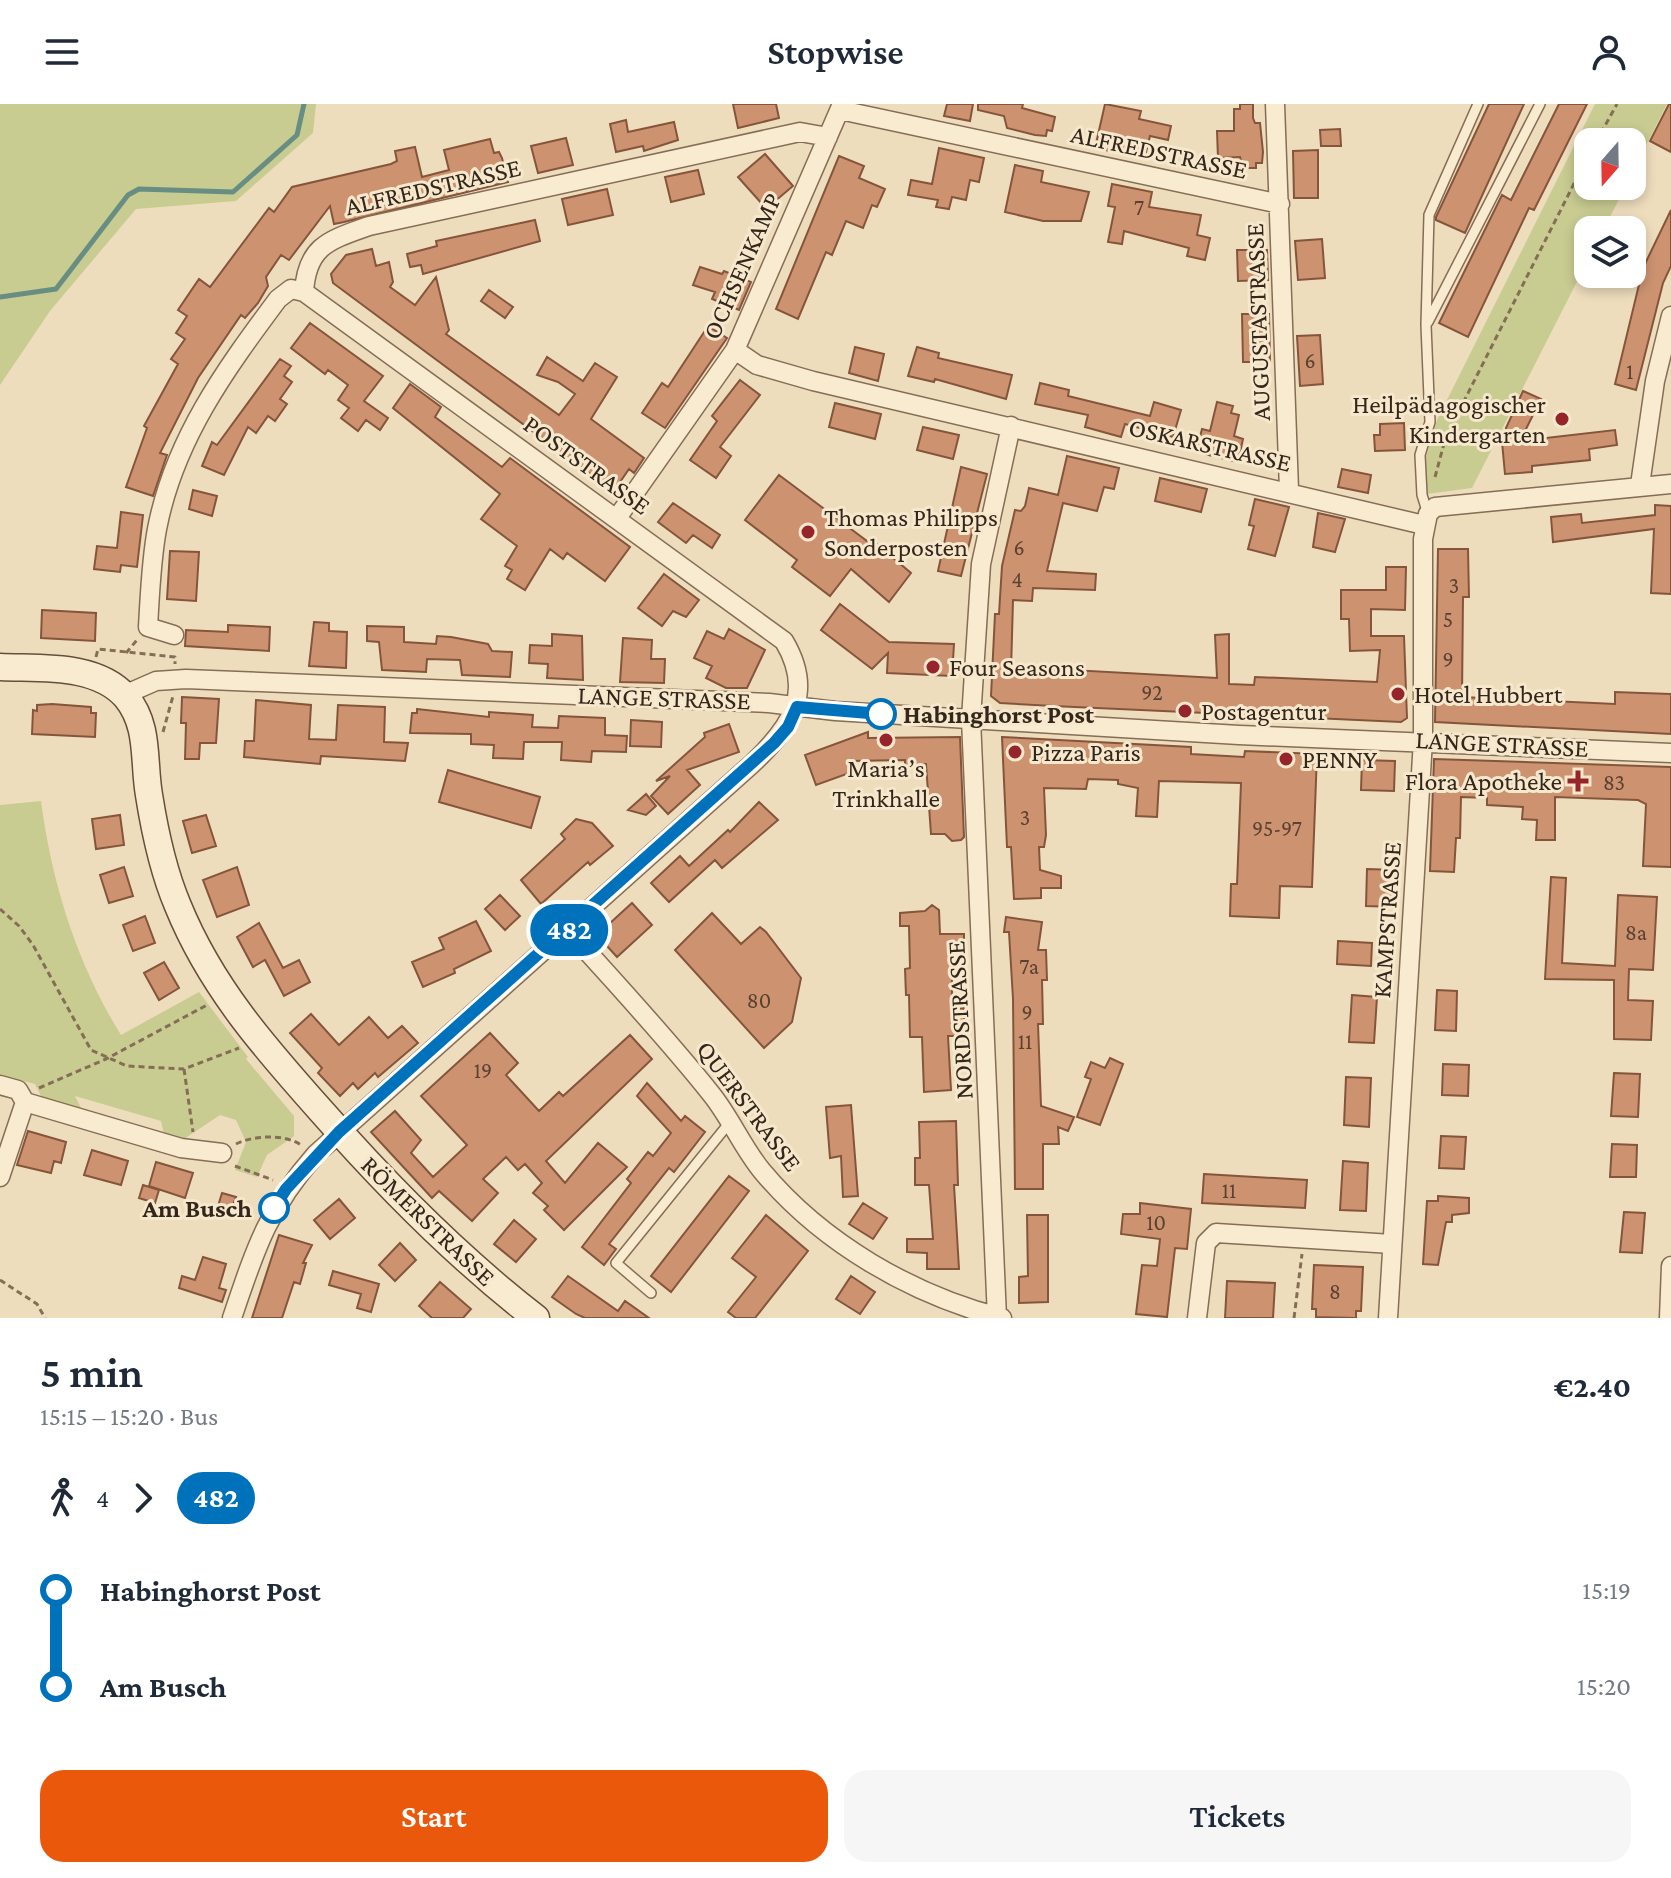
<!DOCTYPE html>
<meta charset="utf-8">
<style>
body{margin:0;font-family:"Crimson Pro",serif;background:#f6f6f7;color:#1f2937;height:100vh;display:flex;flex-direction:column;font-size:30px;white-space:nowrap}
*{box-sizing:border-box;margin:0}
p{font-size:26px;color:#747a83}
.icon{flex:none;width:44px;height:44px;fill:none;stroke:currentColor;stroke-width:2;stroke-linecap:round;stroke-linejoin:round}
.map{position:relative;height:1214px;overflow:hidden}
.sheet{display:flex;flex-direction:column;background:#fff;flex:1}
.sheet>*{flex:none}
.badge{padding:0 16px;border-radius:26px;font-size:28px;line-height:52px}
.needle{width:52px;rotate:200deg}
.tools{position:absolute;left:1574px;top:24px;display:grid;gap:16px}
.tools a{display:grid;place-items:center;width:72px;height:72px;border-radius:16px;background:#fff;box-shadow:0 4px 12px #0003;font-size:40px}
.map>.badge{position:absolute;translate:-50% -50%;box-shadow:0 0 0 4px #fff}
.legs{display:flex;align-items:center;gap:12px;height:88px;padding:0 40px;font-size:26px}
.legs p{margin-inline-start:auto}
.summary{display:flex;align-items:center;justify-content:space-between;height:136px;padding:0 40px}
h1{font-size:44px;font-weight:600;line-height:60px}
.cta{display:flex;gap:16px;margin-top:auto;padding:16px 40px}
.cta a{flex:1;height:92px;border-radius:24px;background:#ea580c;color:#fff;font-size:32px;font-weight:600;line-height:92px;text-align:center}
.cta a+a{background:#f6f6f7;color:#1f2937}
ul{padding:0 40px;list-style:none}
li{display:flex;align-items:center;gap:28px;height:96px;font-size:30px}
li i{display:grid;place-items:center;width:12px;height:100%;margin:0 10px;background:currentColor}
li i::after{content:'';width:20px;height:20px;margin:-10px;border:6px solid;border-radius:50%;background:#fff}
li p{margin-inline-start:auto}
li:first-child i{background:linear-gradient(#0000 50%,currentColor 0)}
li:last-child i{background:linear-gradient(currentColor 50%,#0000 0)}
header{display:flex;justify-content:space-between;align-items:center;height:104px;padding:0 40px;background:#fff;font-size:36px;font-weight:600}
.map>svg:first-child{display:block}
</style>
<header><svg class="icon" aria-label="menu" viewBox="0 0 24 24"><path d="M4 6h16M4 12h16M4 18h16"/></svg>Stopwise<svg class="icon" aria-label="person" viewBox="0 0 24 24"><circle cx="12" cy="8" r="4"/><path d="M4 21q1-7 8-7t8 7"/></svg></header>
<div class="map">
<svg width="1671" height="1214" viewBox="0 0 1671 1214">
<rect width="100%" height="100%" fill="#eeddbd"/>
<!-- green -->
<path fill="#c8cc91" d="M0,0H316L313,29L236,97L136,105L50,207L0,281Z
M1595,0H1667L1632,69V38H1588V82H1626L1603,126H1588V156L1472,384L1427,390L1424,360L1437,316Z
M41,697C52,780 77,860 121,931L199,888L248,953L246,955L294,1012V1032L267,1051L257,1073L235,1066L246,1038L236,1016L220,1011L184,1035L164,1030L161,1017L75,992L82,1006L43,996L35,980L0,971V701Z"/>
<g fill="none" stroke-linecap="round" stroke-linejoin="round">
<!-- stream -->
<path stroke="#688d82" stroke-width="5" d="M0,193L56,185L128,91L139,85L233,88L297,31L304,0"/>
</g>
<!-- building -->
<path fill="#cd9371" stroke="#85553b" stroke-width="2" d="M733,0H776L779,14L738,24Z
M947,0H973L970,17L944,12Z
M978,0H1023L1022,4L1055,13L1052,27L1047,26L1046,32L1035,31L1007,24L1004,12L978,6Z
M1105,0L1141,7L1139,15L1171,22L1168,36L1150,32L1146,48L1142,46L1141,53L1095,44Z
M1240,0H1253V14L1255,19H1260L1263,48L1262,59H1256V64H1243L1240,53L1218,54L1217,27H1234V5H1240Z
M1489,0H1524L1465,129L1436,116V113Z
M1559,0H1587L1534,106L1529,104L1468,233L1439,219L1502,91L1511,96Z
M1669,0H1671V48L1650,37Z
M626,16L628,28L674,18L678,36L644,47L643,42L616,48L610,20Z
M1340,25L1341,42H1321L1320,26Z
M566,34L573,61L538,69L531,42Z
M490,35L494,49L499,48L502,54L508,78L344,118L334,120L330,102L289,156L281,151L266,173L268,182L258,199L245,214L241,211L198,274L160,349L167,351L153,392L126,383L147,324L144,322L178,260L171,255L185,235L176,229L187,212L178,206L199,175L210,183L269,104L274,108L292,83L391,60L397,57L395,47L415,43L422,73L449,66L444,46Z
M939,44L984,54L979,78L970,76L966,96L952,93L949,105L936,103L938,96L908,91L911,76L932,80Z
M1318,46V94H1294L1293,47Z
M765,50L793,82L774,98L771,94L763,101L738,73Z
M839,52L864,62L859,74L885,85L877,103L872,101L863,124L846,117L832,151L826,148L798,215L776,205Z
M1015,61L1043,67L1041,78L1089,88L1081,117H1043L1005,108Z
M698,66L704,90L671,98L665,73Z
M1112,80L1152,88L1149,103L1201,111L1197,131L1210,134L1205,156L1187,152L1189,144L1124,127L1122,140L1108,138L1115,103L1108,102Z
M607,85L613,111L568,121L562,95Z
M1671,106V162L1663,179L1636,286L1615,280L1643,164Z
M535,116L540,137L423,170L421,161L410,163L407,150L437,142L436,137Z
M1322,135L1325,174L1298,176L1295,137Z
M372,145L376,162L389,158L393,178L390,183L415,201L436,173L449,226L446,230L559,311L575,290L558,278L537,271L547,253L583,277L595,259L617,273L591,315L644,354L634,369L629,365L618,381L614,378L610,382L601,378L333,179L331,170L346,151Z
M1237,146H1267L1268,176L1238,177Z
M700,163L722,170L724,167L751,178L739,206L712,195L715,188L693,181Z
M489,186L513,203L505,214L481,197Z
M1242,210H1269L1270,258H1243Z
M310,219L383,272L364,297L388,314L380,326L366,316L358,327L341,314L349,304L338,296L348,281L328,266L325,270L291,244Z
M708,222L727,234L665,324L642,309L662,279L668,283Z
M1320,231L1323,280L1300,282L1297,232Z
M855,243L884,250L878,277L849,269Z
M917,243L939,249L938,254L1012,271L1006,295L935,275L934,278L908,272Z
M280,255L291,262L284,272L292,278L280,295L287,300L275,317L268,312L256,329L248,323L224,371L202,362L212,338L217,341Z
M740,276L760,291L720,343L731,352L716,374L690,356L717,317L712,312Z
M1040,279L1069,286L1068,292L1150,312L1154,298L1181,306L1173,333L1125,320L1121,333L1085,323L1088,311L1035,300Z
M410,280L441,303L435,313L502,363L510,354L630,443L605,477L567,449L563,455L550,445L525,486L507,475L512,466L505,462L517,442L481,415L500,390L393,304Z
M1523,287L1541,295L1520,337L1615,326L1617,341L1589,345L1590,356L1532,362V368L1505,370L1502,338H1507L1506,324Z
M1217,298L1233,302L1231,309L1239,311L1234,332L1243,335L1238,358L1196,348L1202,325L1210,327Z
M835,299L881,310L875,335L829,323Z
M1404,319L1405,346L1375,347L1374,331H1380V320Z
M923,323L959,331L953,355L917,346Z
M1067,352L1119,364L1114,385L1104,383L1097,407L1063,399L1047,467L1096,470L1095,486L1033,484L1032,497L1013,496L1011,567L1054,570V565L1217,574L1215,531L1229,530V580L1254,581L1255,573L1377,578L1380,546L1350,547L1349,515H1341V486H1386V463H1406L1405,506L1371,505V532H1404L1407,614L1401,618L1053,602L1000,599L991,592L995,510H999L1002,462L1015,406L1021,407L1025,402L1029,384L1058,391Z
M961,363L987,370L961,472L938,467Z
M1342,365L1371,371L1368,389L1338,383Z
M779,371L871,440L873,437L911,469L889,498L851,465L830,492L792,463L797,456L745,416Z
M1160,374L1207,385L1201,408L1155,397Z
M193,386L217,392L212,412L189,405Z
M1255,395L1289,403L1275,452L1248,445L1254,422L1249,421Z
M673,399L720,431L712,444L693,431L686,439L658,418Z
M1655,401L1671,402V490L1651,489L1654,425L1553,438L1551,413L1581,410L1582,419L1655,411Z
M121,408L143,411L137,463L121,461L120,468L94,465L97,442L117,444Z
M1318,409L1345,415L1335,448L1313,443Z
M1438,445H1468L1469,493H1463L1462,593L1615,600V588L1671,590V630L1435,618Z
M170,447L199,448L196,497L167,495Z
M664,470L699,496L686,513L673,507L662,522L638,504Z
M840,500L889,538L954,540L952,572L887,569L888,549L872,565L821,526Z
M42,506L96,509L95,537L41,534Z
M314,518L329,519V527L347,528L346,564L309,562Z
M228,521L270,523L269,547L185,542L186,526L228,528Z
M367,522L404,523V538L436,540L437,532L451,533L488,540L492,547L512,548L510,573L462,571L460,556L427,555L426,568L382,566L379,538L367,537Z
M729,525L765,546L747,584H726L706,574L712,562L694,554L707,527L724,535Z
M552,530L582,532L583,576L547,574L548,560L529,559L530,541L552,542Z
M623,534L652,536L651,555H665L664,579L620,578Z
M182,593L219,595L216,639H200L199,655H185L186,619H181Z
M256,596L311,601L309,635L336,636L338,601L385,603L384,638L408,639L405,657L321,652L320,660L244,653L245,637H254Z
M52,600L91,603V609H96L95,633L32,630L33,606L37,607V601Z
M417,605L489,613V608L533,611L532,623L558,624L559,612L605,614V631L627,632L626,648L592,647L591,658L561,656L562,638H524L523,655L493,654L494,641L471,640V630L410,629L412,609H417Z
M631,616L662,618L661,643L630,642Z
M729,620L739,648L687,666L700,681L668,710L651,692L670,672L656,677L705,633L704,629Z
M868,628V634L960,633L964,733L961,736L952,737L945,730H931L926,660L905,661V656L851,657L855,667L816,681L805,651Z
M1002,633L1191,643V650L1244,653L1245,647L1317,650L1312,783L1280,782L1279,814L1230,812L1231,780H1237L1241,679L1159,677L1157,713L1136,712L1138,684L1118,680V676L1088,675L1086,685L1044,684L1046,731L1044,743H1039L1040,766L1061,772V784H1041V794L1014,795L1011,743H1007Z
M1434,655L1671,663V763L1643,762L1646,700L1638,696L1555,693V736H1536L1537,716L1522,715L1523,703L1487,701V694L1461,693L1460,734H1456L1454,768L1430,767Z
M1362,656L1395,657L1394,687L1361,686Z
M448,666L540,693L531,724L439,698Z
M646,690L656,702L646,711L628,706Z
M759,698L778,716L722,764L715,756L669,798L651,779L680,752L689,762L728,726L730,728Z
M120,711L124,741L96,745L92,715Z
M206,711L216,742L192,749L183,717Z
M576,715L592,719L613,742L590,761L588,758L541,800L521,776L565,735L561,730Z
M124,763L133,792L109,799L100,771Z
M237,763L249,801L217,813L203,776Z
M1367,765L1397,766L1395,803L1366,802Z
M1551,773L1566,774L1562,859L1615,862L1618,791L1657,793L1653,866L1629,865L1628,896L1653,897L1651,936L1614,935V876L1545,875Z
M500,791L520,812L505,826L485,805Z
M632,799L652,821L617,853L597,831Z
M932,801L939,806L940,830H964V853H952V905L964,904L965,932H948L951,986L924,988L922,933H910L909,891H906L905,865L910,864L909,822H900V809L925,807Z
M712,809L741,840L760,823L766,828L801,874L792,918L764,944L675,846Z
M145,812L155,839L133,847L123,821Z
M1006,813L1042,818L1038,846H1046L1047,876H1042L1043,920H1038L1041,1002L1074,1013L1068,1027L1058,1023L1059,1040H1043V1085H1015L1013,895L1009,828H1004Z
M476,817L491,847L454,865L455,869L423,883L412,858L444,845L439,834Z
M259,819L283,864L299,856L310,878L284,892L265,856L253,863L237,833Z
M1338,837L1372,839L1371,862L1337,860Z
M164,858L179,884L159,896L144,869Z
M1437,886L1457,887L1456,927L1435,926Z
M1352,891L1377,893L1374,939L1349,938Z
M311,910L339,941L369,913L388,934L402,922L418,939L378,973L375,969L358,985L353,979L340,992L318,969L322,964L290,929Z
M490,929L518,959L506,971L539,1007L559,988L563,992L630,931L652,955L546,1057L565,1079L598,1039L627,1063L564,1126L544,1106L548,1102L533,1089L542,1079L525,1060L518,1066L506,1053L483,1075L498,1089L472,1117L439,1087L432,1094L371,1028L395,1007L421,1036L411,1049L433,1073L467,1041L421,992Z
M1110,954L1123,960L1100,1021L1077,1013L1091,975L1085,973L1091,958L1105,964Z
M1443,960L1469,961L1468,992L1442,991Z
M1614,969L1640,970L1638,1013L1611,1012Z
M1346,973L1371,974L1369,1023L1344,1021Z
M647,979L681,1017L685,1012L705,1028L674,1068L669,1064L609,1140L616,1145L604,1161L582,1143L631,1079L627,1075L648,1048L653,1052L671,1029L637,992Z
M851,1001L858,1092L843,1093L841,1052L830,1054L826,1003Z
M956,1017L958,1081H954L959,1165H927V1149L907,1148V1135H933L929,1081H915V1054H920L919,1018Z
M28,1027L66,1038L61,1059L54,1057L51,1069L17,1061Z
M1441,1032L1466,1033L1464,1065L1439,1064Z
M1612,1040L1637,1041L1636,1073H1610Z
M92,1046L128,1057L121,1081L84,1071Z
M1343,1057L1368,1059L1366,1107L1340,1106Z
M156,1058L193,1069L185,1094L149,1082Z
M1204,1070L1307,1076L1305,1104L1202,1099Z
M729,1072L749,1087L671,1188L651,1172Z
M143,1081L159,1086L155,1099L139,1094Z
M222,1089L236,1093L231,1106L218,1102Z
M1438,1092L1469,1094V1109L1452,1111V1118H1446L1438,1161L1423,1160L1427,1097H1438Z
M339,1095L355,1114L330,1135L314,1116Z
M863,1099L887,1114L873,1135L849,1120Z
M1140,1099L1191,1105L1187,1145L1175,1144L1167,1213L1136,1210L1142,1161L1157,1162L1160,1135L1121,1130L1123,1110H1140Z
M1624,1108L1645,1109L1642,1149L1620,1148Z
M766,1111L808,1147L755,1214H736L728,1208L756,1173L732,1154Z
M1027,1111H1048V1198L1019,1199V1173L1028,1172Z
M514,1116L536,1135L516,1158L494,1140Z
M279,1131L312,1141L303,1159H306L300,1180L294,1178L282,1214H252Z
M400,1139L416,1156L395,1177L379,1161Z
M203,1153L226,1160L219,1184L226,1186L222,1198L179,1184L182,1172L195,1176Z
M1314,1161L1363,1163L1361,1207H1356V1214L1316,1213V1205H1312Z
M333,1167L379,1180L371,1208L357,1204L361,1190L329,1181Z
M568,1172L618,1207L625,1197L649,1214H585L576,1210L552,1193Z
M851,1172L875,1188L860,1210L836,1195Z
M1227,1177L1275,1179L1273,1214H1225Z
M440,1178L471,1205L463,1214H432L419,1202Z"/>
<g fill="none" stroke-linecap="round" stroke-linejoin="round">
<defs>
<path id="service" d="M1428,218L1540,0
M1428,410L1422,391L1420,351L1430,318L1426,221L1429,111L1478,0
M651,1189L616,1159L730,1018"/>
<path id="minor" d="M1275,0L1289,386
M840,6L1280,100
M735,246L757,261L813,277L1424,421
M1640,381L1655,277L1671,212
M617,414L735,246L842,0
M174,531L148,523C150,490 151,457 157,425C174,336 225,266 278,195L291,185L304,188C307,141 330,136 369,122L800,28L828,33
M124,591L156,577L186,575L769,599L835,607L1239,631L1671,649
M568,826C617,881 667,934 712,991C731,1015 743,1044 762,1067C822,1139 912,1191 1002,1214
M0,981L18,986L25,998L181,1044L222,1049
M0,1073L25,998
M232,1214C255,1146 267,1106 316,1050L752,660C791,623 815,589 784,537L304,188
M997,1214L971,615L981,460L1011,322
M1197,1214L1206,1139L1216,1129L1392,1140
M1388,1214L1423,636V435L1428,410L1435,403L1671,380
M1669,1214L1671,1162"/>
<path id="secondary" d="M0,563C40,565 96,559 126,593C150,622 143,657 149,691C155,729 163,767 178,802C211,883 265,944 323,1009C388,1083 457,1153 536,1214"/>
</defs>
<!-- service casing -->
<use href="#service" stroke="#866d56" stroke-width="12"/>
<!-- minor casing -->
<use href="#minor" stroke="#866d56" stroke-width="21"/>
<!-- secondary casing -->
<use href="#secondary" stroke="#674e39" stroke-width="29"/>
<!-- path -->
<path stroke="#866d56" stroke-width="3" stroke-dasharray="6 4" stroke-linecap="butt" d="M1596,38L1617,0
M1435,373L1445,336L1461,303L1588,52
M126,549L137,536
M96,553L98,545L175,553V560
M163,628L173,592
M0,805L19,822L33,841L91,946L127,962L184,965L239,944
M184,965L193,1028
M39,984L106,955L207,901
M236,1040C254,1031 285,1030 301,1041
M235,1062L273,1076
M0,1176L37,1200L45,1214
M1294,1214L1302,1150"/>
<!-- service -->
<use href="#service" stroke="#f9ebcf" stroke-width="9"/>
<!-- minor -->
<use href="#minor" stroke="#f9ebcf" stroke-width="18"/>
<!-- secondary -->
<use href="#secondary" stroke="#f9ebcf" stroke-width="26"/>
</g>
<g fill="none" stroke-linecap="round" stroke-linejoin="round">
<defs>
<path id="line-1" d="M274,1104L286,1085L339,1028L774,639L788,623L797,603L881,610"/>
</defs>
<!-- line-1 casing -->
<use href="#line-1" stroke="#fff" stroke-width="18"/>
<!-- line-1 -->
<use href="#line-1" stroke="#0072bc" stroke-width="12"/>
</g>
<!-- markers -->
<g fill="#96252b" stroke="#f6e8cc" stroke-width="3">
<circle cx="1562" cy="315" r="8"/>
<circle cx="808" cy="428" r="8"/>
<circle cx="933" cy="563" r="8"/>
<circle cx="1398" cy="590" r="8"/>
<circle cx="1185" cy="607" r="8"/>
<circle cx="886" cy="636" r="8"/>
<circle cx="1015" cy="648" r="8"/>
<circle cx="1286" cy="655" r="8"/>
<path d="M1574 665h8v8h8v8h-8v8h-8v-8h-8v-8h8z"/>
</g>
<g fill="#fff" stroke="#0072bc" stroke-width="4">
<circle cx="881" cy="610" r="14"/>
<circle cx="274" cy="1104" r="14"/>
</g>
<g text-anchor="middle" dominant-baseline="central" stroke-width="6" stroke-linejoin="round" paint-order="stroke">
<!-- number labels -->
<g font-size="22" fill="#5b4130">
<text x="1139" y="103">7</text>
<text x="1310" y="256">6</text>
<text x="1630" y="267">1</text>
<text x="1019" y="443">6</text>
<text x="1017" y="475">4</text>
<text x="1454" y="481">3</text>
<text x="1448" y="515">5</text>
<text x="1448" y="555">9</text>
<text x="1152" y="588">92</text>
<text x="1614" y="678">83</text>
<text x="1025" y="713">3</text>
<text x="1277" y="724">95-97</text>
<text x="1636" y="828">8a</text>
<text x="1029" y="862">7a</text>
<text x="759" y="896">80</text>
<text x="1027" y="908">9</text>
<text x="1025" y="937">11</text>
<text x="483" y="966">19</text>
<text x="1229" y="1086">11</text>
<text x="1156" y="1118">10</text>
<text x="1335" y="1187">8</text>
</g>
<!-- street labels -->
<g font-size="26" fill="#35261b" stroke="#f6e8cc">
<text transform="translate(1159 48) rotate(12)">ALFREDSTRASSE</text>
<text transform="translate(433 83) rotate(-13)">ALFREDSTRASSE</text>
<text transform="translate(742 162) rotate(-66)">OCHSENKAMP</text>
<text transform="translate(1258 218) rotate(-92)">AUGUSTASTRASSE</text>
<text transform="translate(1210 341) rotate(13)">OSKARSTRASSE</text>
<text transform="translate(587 361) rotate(36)">POSTSTRASSE</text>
<text transform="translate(664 594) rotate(2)">LANGE STRASSE</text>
<text transform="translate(1502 640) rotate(3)">LANGE STRASSE</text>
<text transform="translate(1387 816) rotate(-86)">KAMPSTRASSE</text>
<text transform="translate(960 916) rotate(-93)">NORDSTRASSE</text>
<text transform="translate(749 1002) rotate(53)">QUERSTRASSE</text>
<text transform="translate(428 1117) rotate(44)">RÖMERSTRASSE</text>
</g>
<!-- poi labels -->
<g font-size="26" fill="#35261b" stroke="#f6e8cc" text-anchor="start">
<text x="1546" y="300" text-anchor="end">Heilpädagogischer<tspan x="1546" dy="30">Kindergarten</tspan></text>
<text x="824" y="413">Thomas Philipps<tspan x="824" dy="30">Sonderposten</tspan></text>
<text x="949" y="563">Four Seasons</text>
<text x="1414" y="590">Hotel Hubbert</text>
<text x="1201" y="607">Postagentur</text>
<text x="1031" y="648">Pizza Paris</text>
<text x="1302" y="655">PENNY</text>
<text x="886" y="664" text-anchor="middle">Maria’s<tspan x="886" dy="30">Trinkhalle</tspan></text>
<text x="1562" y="677" text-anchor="end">Flora Apotheke</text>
</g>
<!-- stop labels -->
<g font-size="26" font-weight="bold" fill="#35261b" stroke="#f6e8cc" text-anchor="start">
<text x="903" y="610">Habinghorst Post</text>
<text x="252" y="1104" text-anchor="end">Am Busch</text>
</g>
</g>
</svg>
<div class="tools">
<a><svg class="needle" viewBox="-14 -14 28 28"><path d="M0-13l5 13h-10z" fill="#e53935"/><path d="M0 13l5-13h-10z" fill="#747a83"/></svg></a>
<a><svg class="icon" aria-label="layers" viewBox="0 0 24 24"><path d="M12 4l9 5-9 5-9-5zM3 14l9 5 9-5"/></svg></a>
</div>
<b class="badge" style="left:569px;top:826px;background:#0072bc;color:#fff">482</b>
</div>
<section class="sheet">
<div class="summary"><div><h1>5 min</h1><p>15:15 – 15:20 · Bus</p></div><b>€2.40</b></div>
<div class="legs"><svg class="icon" aria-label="walk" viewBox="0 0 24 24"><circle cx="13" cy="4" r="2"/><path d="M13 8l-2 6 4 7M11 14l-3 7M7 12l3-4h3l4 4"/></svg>4<svg class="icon" aria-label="forward" viewBox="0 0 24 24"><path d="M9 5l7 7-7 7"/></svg><b class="badge" style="background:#0072bc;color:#fff">482</b></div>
<ul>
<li><i style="color:#0072bc"></i><b>Habinghorst Post</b><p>15:19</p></li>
<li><i style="color:#0072bc"></i><b>Am Busch</b><p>15:20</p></li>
</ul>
<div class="cta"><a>Start</a><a>Tickets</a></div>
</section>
